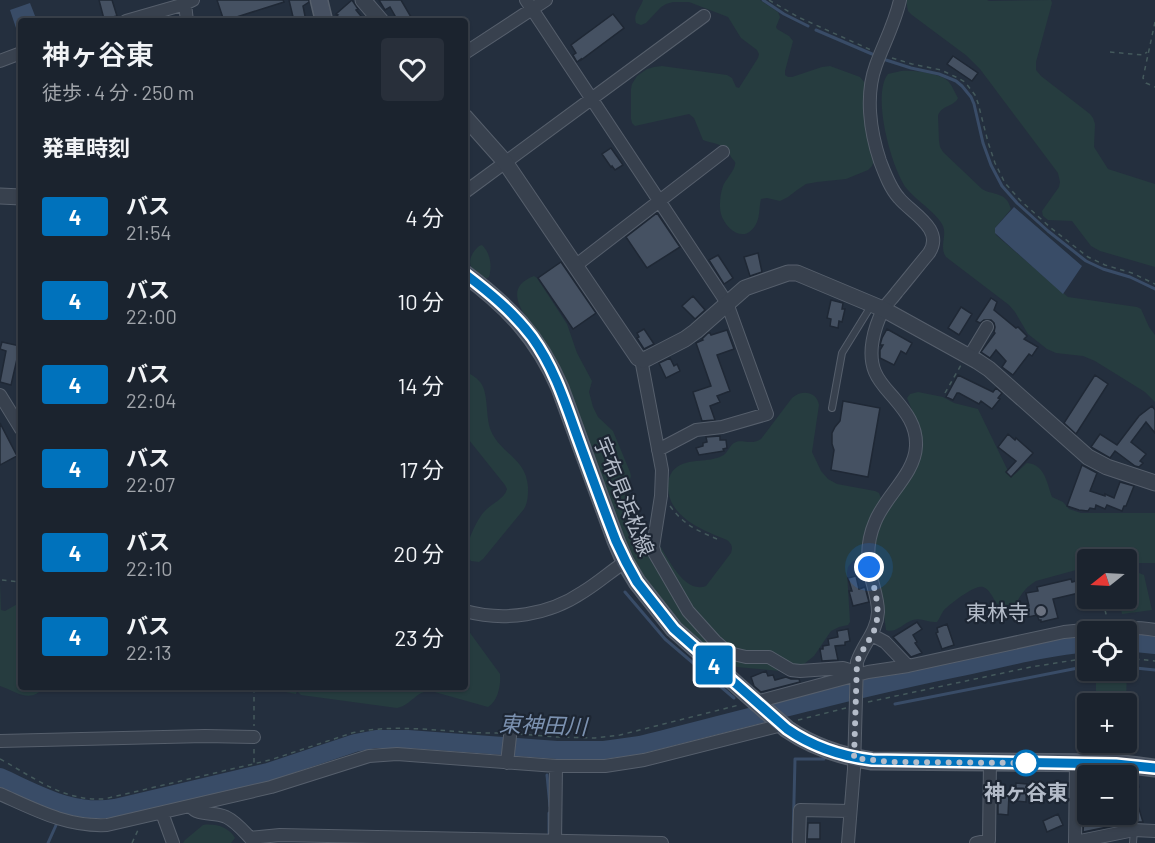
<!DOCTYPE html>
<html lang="ja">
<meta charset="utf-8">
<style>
body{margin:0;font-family:Barlow,"Noto Sans JP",sans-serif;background:#282f3a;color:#f1f3f6;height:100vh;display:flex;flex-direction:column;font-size:22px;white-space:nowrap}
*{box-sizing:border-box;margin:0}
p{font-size:20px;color:#a0a4aa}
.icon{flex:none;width:33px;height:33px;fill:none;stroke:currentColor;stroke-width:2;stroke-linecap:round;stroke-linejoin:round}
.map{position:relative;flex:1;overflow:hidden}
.sheet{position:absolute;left:18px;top:18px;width:450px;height:672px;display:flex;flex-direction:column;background:#1b232e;border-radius:6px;box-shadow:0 2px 4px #0004,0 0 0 2px #39404a}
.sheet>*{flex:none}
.badge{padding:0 12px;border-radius:4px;font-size:21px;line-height:39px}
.needle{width:39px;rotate:252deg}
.fabs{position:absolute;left:1077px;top:549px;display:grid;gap:12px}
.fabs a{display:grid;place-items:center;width:60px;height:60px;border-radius:6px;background:#1b232e;box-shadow:0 2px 4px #0004,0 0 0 2px #39404a;font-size:30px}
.you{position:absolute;width:30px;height:30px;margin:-15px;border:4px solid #fff;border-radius:50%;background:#1a73e8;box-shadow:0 0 0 9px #1a73e833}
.map>.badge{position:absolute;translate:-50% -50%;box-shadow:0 0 0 3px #fff}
h2{padding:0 24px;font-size:22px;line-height:54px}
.round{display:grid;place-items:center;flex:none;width:63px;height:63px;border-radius:6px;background:#282f3a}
.overview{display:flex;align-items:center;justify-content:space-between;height:102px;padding:0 24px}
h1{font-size:28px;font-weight:600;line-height:45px}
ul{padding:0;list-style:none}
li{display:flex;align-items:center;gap:18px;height:84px;padding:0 24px}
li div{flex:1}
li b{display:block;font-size:22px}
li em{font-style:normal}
li .badge{min-width:66px;font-weight:700;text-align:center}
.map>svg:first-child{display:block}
</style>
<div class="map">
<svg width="1155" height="843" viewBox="0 0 1155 843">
<rect width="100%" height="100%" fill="#242f3e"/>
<!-- green -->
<path fill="#263c3f" d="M643,0H760L778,12L780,17L776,27L777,29L789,36L793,41L785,71V75L788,77H792L822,67L830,66L860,77L865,83L874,161L872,166L868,170L846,179L817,182L806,184L797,190L788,197L780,201L767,198L761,199C759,207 760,215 757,222C747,245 726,231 721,214C719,206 720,194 723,186C725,180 737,168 735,162C734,160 731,158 730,155C717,140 719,146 703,140L694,118L689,114L635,126L632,123L631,119V89L632,84L637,76L647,69L654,67L662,66L727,75L732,78L736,87L739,88L758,58L759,54L757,50L741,38L728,17L689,2H673L666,4L661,7L646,23L641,25L636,23C633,14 640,9 643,0Z
M906,0H987L989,1L1051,0L1052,3L1036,62V70L1041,76L1090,114L1093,118L1095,124L1094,147L1108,169L1155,184V267L1100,251L1091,246L1072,221L1048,220L1043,216L1042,211L1059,187L1060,182L1058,173L980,69L967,56L912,15L908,11Z
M901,71C912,70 940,73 948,81C952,85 955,93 958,98C954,107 941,105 938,116L939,141L940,147L943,152L982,189C994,196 1006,191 1011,209L995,228V231L996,235L1068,297L1137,307L1141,309L1149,327L1155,335V402L1145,392L1095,361L1083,356L1056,353L1047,349L1028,334L1015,312L1009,305L946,257C939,247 947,236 943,226C939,215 916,200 907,189C892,170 871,95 888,74Z
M482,245C491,254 492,266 489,277L485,279C468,271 465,259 479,246Z
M534,276L537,278L567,324L577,353L592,381L589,392L593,407L598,417L613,431L630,472L631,476L625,495L626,503L652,555L659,545L660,546C669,560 685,594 706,586L731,553C733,547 732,544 727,540C703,530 669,518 668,487C668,479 670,472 677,467C690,458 708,463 722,456C728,453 729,446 734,443C742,438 750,446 761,439L792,398C802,389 817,392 819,405L812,452L821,471L828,479L837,484L875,491L879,493L881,498L861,556L852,562L848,567L847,572L850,622L848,625L839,627L831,631L814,656L804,664L792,669L780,671L737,667L714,655L679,624L643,577L627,549L528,321C517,303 508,286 534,276Z
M465,371C470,374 476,377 480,382C489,392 485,417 491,431C501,454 526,458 528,487C528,496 528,502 524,509L483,559L479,562L471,561C469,558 467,557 467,552C466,543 477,520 483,513C490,504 504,500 507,489L505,485L465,435Z
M918,392L943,397L954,403L978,409L1010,475L1015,474L1027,463C1045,464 1047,484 1052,497L1063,502L1069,509L1081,513H1155V563H1127L1126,560H1088L1087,567L1036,581C1032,584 1028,586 1025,590C1019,596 1016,608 1006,608C994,608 993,590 983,587C975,584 950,604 944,610C941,614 940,618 937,622C929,623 921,617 913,620C903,623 896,634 886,630L882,600L874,567V545L880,523L899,492L918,425L907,398L910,394Z
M1127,570L1134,571L1144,575L1152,610L1122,614L1119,600H1117V599L1126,598Z
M0,581L1,610L5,611L21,602V687H45C29,704 18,692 0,686Z
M465,626L500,674C501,685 498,701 488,707L431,691C415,691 412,705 397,708L301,695L297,691L296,694L261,687H465Z
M1127,668L1126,703H1096V671L1126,670Z
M203,825C215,823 229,827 235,838L231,843H183L185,840Z"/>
<!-- water -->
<path fill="#394c67" d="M30,3L37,21H21V36L19,37L10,10Z
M1014,207L1082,266L1063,294L995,233V228Z"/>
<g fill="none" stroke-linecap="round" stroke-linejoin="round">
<!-- stream -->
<path stroke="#394c67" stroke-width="3" d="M763,0L784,14L808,26
M816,30L872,54
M886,60L911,68L939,74L956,81L962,86L971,97L974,104L983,143L991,165L1002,186L1017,203L1048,231L1086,261L1103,269L1130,277L1155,289
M625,592L665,639L734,698
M1126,667L1155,670
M895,704L1078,668L1088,669
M738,714L740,720
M547,775L550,806
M62,812L65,805
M549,835V813
M793,840L795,759H824
M48,843L57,823"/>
<!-- river -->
<path stroke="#394c67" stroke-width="18" d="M1126,642L1155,645
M0,777C38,794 72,815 115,808L268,772L355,743L376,739H408L557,750H604L640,745C746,718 850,690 957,668C1000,659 1044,647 1088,643"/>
</g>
<!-- building -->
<path fill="#455162" stroke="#1f2835" stroke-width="1.5" d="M99,0H112L117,16L104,19Z
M217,0H283L284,2L224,21Z
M289,0H309V2L303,6L306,21H294Z
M352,0L358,9L356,10L365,21H334V18L338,15L336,14Z
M379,0H401L411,17L403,21H398L390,7L385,10Z
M613,14L624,28L581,60V59L577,62L573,55L576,53L571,45Z
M953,56L978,73L972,81L947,64Z
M611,148L623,165L615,170L612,166L611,167L602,154Z
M657,213L680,247L647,268L626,237Z
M758,253L762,272L750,276L744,257Z
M718,255L733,278L724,284L709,260Z
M561,262L596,313L573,329L538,278Z
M693,296L705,310L695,319L682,306Z
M991,298L997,302L994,310L1016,328L1018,327L1027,336L1024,339L1038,347L1032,356L1029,354L1013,375L1002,367L1006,361L996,350L990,358L981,352L995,333L994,332L995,327L994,323L991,320H984L980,323L976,321Z
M831,300L843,303L842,309H845L842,322L839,321L838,328L830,326L831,319L827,318Z
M961,307L972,314L959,335L948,328Z
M644,329L654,344L644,349L637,338L639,337L637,333Z
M887,329L912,343L906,354L901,351L894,365L880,358V350L883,345H880L882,338Z
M727,330L734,349L717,355L730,391L717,396L720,402L710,406L715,420L702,421L693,392L711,386L696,343L703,340L702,339L708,333H710L711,335Z
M2,342L20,346L11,385L0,382L6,351L0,349Z
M670,358L674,366L677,364L680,371L666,378L659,363Z
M958,375L993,392L996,388L1002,393L998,398L1000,399L992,409L981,401L979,404L959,393H957L953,400L946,397Z
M1095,375L1108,384L1076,434L1064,423Z
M843,401L880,408L868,477L831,470L834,450L832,444V433L835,427L840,421Z
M1152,406L1155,410V433L1146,422L1131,442L1146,454L1140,461L1143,463L1139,467L1135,466L1115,451L1110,458L1091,447L1100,434L1117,445L1139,416Z
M0,423L17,456L0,465Z
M1008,434L1015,440L1016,438L1033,453L1011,477L1006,472L1016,461L998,447Z
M720,436V440H726L727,448L723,449L724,451L699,455L696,448L703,446V443L707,442L706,437Z
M1082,465L1097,473L1090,491L1105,496V494L1114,498L1120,482L1134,486L1126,506H1124L1122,511L1107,505L1105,509L1096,505L1095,509L1090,508L1088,511L1079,510L1067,506Z
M856,576L859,589L865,587L869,602L853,606L849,591H852L848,578Z
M1088,578V600L1081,601L1079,593L1053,599L1058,618L1041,622V620H1039L1037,615L1028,617L1025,607L1029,606L1026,593L1038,591L1037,587L1071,579L1072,582Z
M917,622L922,629L913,635L917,642L915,643L922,653L911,657L893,637Z
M947,624L954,645L942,649L936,633L938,632L937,628Z
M848,629L850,641L845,642V645L835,646L838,660L822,661L820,649H823V646L829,645L828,639L838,637L837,631Z
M766,671L768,676L773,675L775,680L786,677L791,679H799L800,682L761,692L754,686L751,677Z
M1126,775L1136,776L1139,787L1133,789L1143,822H1132L1083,832L1084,817H1090L1089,814H1126Z
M1016,783L1027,784L1026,802L1015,801Z
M998,795H1009L1008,815L998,814Z
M1058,814L1063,825L1047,832L1043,821Z
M808,823H820V839H807Z"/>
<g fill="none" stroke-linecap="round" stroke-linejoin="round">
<defs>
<path id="service" d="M832,408L842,353L871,306
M1133,843L1134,830"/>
<path id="minor" d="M526,0L727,303L767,414L722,427L696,430L658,450
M185,4L187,21
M126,21L185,4L193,0
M465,53L546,0
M0,61L21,53
M465,192L704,16
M575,266L723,152
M969,357L987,327
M641,359L662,470L661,496L653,547L655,554L688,611L715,641L729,653L746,657H769L791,670L800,671L843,668L850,670L857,675
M0,395L21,429
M465,611C505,622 549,615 583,592C598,583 611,571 625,562
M872,635L885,642L908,666
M756,702L868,672L908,666L1064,632C1090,629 1130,625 1155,630
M0,741L205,736L254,737
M507,763L510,736
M0,794C36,810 67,827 107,825L271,787L369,756L397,754L556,766H605L644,760L782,725
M190,806C199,817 214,811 226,817C237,822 245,833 254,842
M162,813L173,843
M250,838L280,835L662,843
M555,843L556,766
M799,843L800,810L850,811
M848,843L854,769L857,662C863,644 877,632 878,612C878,596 871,582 869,567C867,552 869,536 875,522C885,496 915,474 916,446C917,426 906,412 894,398C887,390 879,382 875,372C867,353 874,328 883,310C886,304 893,298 897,292C908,279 918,266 929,253C945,229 911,213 899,198C890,188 885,174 880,161C870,131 865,95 876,65C884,43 895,23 900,0
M976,843L989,840L990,762
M1075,843L1076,763
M1076,843L1080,841L1134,830L1155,831"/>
<path id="tertiary" d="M363,0L381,21
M465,117L505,162L638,358L643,360L648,358L685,339L696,331L745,288L788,273H797L883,309L977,361L989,369L1088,457L1107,467L1155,483
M0,196L21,197"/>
<path id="secondary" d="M319,0L324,21
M465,274C509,307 538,337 560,388L616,541L625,562L637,582L674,629L756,702L787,729C813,747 841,756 872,761L1116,763L1155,768"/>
</defs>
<!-- service casing -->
<use href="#service" stroke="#565f6c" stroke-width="8"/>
<!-- minor casing -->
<use href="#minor" stroke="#565f6c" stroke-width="14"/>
<!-- tertiary casing -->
<use href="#tertiary" stroke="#565f6c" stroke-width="17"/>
<!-- secondary casing -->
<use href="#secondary" stroke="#565f6c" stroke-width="19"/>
<!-- path -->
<path stroke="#44595c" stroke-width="1.5" stroke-dasharray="4.5 4.5" stroke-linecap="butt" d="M769,0L798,17L871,50
M1155,22L1143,78L1146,83L1155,87
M1110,52L1143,55L1147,52
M892,58L912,64L941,70L958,78L965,82L975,95L978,103L988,142L995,163L1005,183L1020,200L1051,228L1088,257L1105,265L1132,273L1155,284
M945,393L961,365
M465,464L469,465
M670,506C684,525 696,530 717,539
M2,580L21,582
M1105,610L1107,618
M1126,658L1155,661
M254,688V726
M868,702L1031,667L1075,660H1088
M798,720L846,708
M520,734L557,737L595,738L620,735L739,705
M254,749V764
M0,759C35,778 63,801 104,799L270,760L352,733C401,722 450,734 500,733
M132,843L138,830"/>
<!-- service -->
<use href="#service" stroke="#38414e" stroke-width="6"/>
<!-- minor -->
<use href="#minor" stroke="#38414e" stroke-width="12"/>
<!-- tertiary -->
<use href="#tertiary" stroke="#38414e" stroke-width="15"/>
<!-- secondary -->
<use href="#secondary" stroke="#465061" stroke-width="16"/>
</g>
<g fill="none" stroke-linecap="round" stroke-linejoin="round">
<defs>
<path id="line" d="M465,274C490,293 513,312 532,337C553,366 564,399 576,433C589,469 602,505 616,541L626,562L637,582L674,629L787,729C813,747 840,756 872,760L1116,764L1155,768"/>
</defs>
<!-- line casing -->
<use href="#line" stroke="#fff" stroke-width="14"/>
<!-- line -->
<use href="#line" stroke="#0072bc" stroke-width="9"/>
<!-- walk -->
<path stroke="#b4bcc9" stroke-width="6" stroke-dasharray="0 10.8" d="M869,567C874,589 883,611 873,633C868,643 861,651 857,662L854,758L891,762L1026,763"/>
</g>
<!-- markers -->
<circle fill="#6b7280" stroke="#1d2633" stroke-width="2" cx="1041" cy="611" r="6"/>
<circle fill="#fff" stroke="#0072bc" stroke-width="3" cx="1026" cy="763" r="12"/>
<g text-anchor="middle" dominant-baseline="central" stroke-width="4.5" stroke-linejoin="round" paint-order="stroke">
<!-- street labels -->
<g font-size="21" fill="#b4bcc9" stroke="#1d2633">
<text transform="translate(625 496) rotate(68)">宇布見浜松線</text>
</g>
<!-- poi labels -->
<g font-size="21" fill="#b4bcc9" stroke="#1d2633" text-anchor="end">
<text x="1029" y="611">東林寺</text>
</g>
<!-- stop labels -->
<g font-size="21" font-weight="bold" fill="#b4bcc9" stroke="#1d2633">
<text x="1026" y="791">神ヶ谷東</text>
</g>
<!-- water labels -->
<g font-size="22" font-style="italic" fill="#7c92b1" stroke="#1d2633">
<text transform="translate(543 724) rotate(2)">東神田川</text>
</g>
</g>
</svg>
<div class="fabs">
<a><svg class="needle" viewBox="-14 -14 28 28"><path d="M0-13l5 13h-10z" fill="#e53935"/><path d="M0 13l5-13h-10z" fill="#a0a4aa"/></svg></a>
<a><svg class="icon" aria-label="locate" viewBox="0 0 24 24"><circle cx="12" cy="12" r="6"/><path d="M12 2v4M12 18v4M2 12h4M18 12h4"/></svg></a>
<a>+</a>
<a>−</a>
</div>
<div class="you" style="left:869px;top:567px"></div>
<b class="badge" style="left:714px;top:665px;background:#0072bc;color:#fff">4</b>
<section class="sheet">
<div class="overview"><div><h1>神ヶ谷東</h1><p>徒歩 · 4 分 · 250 m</p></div><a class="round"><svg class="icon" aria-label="heart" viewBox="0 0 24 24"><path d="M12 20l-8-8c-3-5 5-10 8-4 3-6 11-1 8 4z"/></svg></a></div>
<h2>発車時刻</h2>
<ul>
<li><span class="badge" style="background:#0072bc;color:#fff">4</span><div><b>バス</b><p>21:54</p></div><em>4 分</em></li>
<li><span class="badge" style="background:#0072bc;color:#fff">4</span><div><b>バス</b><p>22:00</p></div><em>10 分</em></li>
<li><span class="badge" style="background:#0072bc;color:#fff">4</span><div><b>バス</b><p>22:04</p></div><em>14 分</em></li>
<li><span class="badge" style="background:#0072bc;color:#fff">4</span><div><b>バス</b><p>22:07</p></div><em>17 分</em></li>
<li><span class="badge" style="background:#0072bc;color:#fff">4</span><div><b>バス</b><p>22:10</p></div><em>20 分</em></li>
<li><span class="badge" style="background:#0072bc;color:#fff">4</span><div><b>バス</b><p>22:13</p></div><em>23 分</em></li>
</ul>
</section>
</div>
